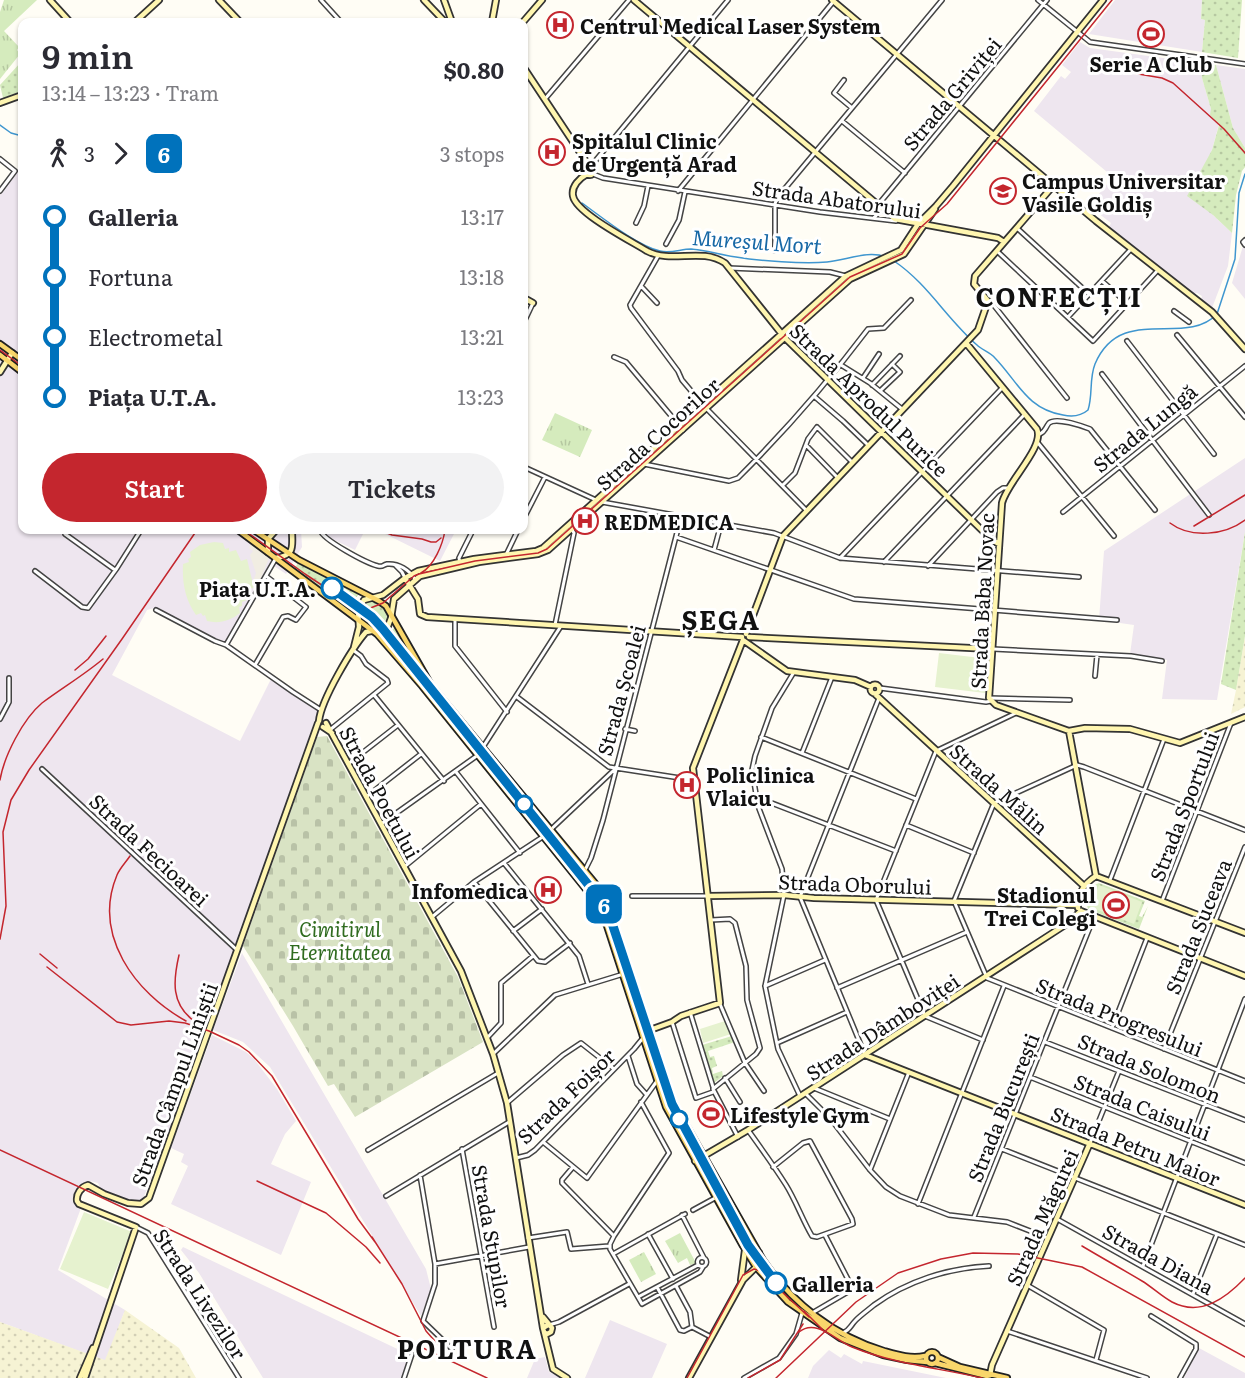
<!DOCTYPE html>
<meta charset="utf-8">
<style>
body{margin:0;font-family:Literata,serif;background:#f2f2f3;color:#2b2b33;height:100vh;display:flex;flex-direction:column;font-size:22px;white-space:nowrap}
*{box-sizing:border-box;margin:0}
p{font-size:20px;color:#7c7c81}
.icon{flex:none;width:33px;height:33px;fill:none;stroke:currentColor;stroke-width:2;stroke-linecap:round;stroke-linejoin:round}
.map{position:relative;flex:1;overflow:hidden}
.details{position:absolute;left:18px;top:18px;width:510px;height:516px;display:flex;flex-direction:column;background:#fff;border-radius:12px;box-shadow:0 2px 4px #0004}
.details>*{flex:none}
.badge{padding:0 12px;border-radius:9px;font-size:21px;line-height:39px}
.map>.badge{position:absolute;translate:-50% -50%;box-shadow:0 0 0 3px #fff}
.legs{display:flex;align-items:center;gap:9px;height:66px;padding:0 24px;font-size:20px}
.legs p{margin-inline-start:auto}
.headline{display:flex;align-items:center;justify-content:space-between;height:102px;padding:0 24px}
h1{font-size:33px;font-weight:600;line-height:45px}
.button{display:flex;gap:12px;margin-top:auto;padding:12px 24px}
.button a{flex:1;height:69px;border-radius:36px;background:#c4262e;color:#fff;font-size:24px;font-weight:600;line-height:69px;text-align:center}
.button a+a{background:#f2f2f3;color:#2b2b33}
ul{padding:0 24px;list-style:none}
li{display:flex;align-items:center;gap:21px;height:60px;font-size:22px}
li i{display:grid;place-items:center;width:9px;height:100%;margin:0 8px;background:currentColor}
li i::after{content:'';width:15px;height:15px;margin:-8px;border:4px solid;border-radius:50%;background:#fff}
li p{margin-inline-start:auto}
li:first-child i{background:linear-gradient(#0000 50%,currentColor 0)}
li:last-child i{background:linear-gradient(currentColor 50%,#0000 0)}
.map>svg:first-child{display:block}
</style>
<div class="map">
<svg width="1245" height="1378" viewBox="0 0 1245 1378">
<defs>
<pattern id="farmland-dots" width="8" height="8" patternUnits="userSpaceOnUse" patternTransform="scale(1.5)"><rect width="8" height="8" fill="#f6f3d4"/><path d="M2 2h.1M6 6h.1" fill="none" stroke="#d2cfb5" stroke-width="1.8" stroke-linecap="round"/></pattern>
<pattern id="grass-dots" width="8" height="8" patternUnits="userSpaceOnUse" patternTransform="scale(1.5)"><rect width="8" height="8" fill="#d5ebbd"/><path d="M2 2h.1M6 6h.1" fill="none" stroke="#b6c8a1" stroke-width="1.8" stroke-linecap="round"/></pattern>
<pattern id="cemetery-stones" width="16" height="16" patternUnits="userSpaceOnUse" patternTransform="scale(1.5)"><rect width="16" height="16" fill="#d9e3c4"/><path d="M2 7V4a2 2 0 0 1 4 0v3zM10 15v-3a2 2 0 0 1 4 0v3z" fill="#b9c2a7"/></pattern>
<pattern id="park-tufts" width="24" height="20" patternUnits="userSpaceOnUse" patternTransform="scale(1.5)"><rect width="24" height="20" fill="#d5ebbd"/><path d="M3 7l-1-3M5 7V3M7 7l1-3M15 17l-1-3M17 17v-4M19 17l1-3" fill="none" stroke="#b6c8a1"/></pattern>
</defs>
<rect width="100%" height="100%" fill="#fffdf5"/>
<!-- industrial -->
<path fill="#eee6ef" d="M1115,0H1202L1201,19L1205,20L1202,52L1089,34Z
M1080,42L1090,48L1200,63L1202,78L1211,109L1219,124L1212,150L1202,171L1213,215L1232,233L1228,266L1212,308L1201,300L1202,296L1197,293H1193L1109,227L1111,223L1089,206L1113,177L1034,111L1061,76L1065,79L1071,72L1062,65Z
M1216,65L1245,69V148L1233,128Z
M22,167V530H301L302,547L286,574L274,566L230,644L209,637L154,608L147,610L112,675L240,741L271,679L318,711L207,1028L182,1092L179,1091L170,1117L174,1119L143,1199L136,1203L106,1193L100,1188L98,1183L90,1181L81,1184L74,1194L72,1200L74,1204L81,1208L58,1270L125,1310L106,1361L0,1322V195Z
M1243,246L1245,249V299L1232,283Z
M1245,458V532L1217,700L1162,699L1167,660L1130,654L1134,625L1099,620L1104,551Z
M322,530H365L355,550L324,535Z
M377,530H376H456L440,561Z
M242,953L426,1269L431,1289L421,1316L270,1067L243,1042L213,1030Z
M212,1035L246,1052L254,1059L277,1089L296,1121L285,1134L271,1164L311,1182L281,1255L171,1204L188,1166L181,1162L184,1154L171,1148Z
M183,1247L410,1355L401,1378H263L199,1273L181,1250Z
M610,1320L667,1344L652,1378H585Z
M1199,1348L1245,1373V1378H1184Z
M829,1350L841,1358L844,1354L862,1364L863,1361L946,1378H808L813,1366Z
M545,1357L549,1372L562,1378H527L535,1359Z"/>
<!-- farmland -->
<path fill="url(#farmland-dots)" d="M1245,636V707L1231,714L1236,690Z
M125,1310L179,1348L196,1378H0V1322L105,1360Z"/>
<!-- grass -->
<path fill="url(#grass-dots)" d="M1202,0H1242L1238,58L1202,52L1205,20L1201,19Z
M21,62L22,91L3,98L0,85Z
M1200,63L1216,65L1233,128L1245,148V167L1242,171L1236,195L1232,233L1213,215L1187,196L1212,150L1219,125L1210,115L1211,109L1202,78Z
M1245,532V636L1236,690L1221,684Z
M298,563L359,594L353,601L328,583L325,586L350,606L349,608L294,569Z
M369,601C379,602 387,608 387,618L382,625H372L362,617C360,610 361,604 369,601Z
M394,628L425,679L484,752L481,755L403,662L410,657L390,632Z
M559,844L589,878L604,899L625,962L621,963L608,921L599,901L556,845Z
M1099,883L1145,901L1139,916L1142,917L1148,906L1139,929L1088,909L1086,902L1092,886Z
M732,1036L735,1042L708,1051L710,1057L714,1056L717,1066L712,1068L713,1074L722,1071L723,1076L714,1083L702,1045Z"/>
<!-- cemetery -->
<path fill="url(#cemetery-stones)" d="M327,736L458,977L483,1042L355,1117L334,1084L328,1086L293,1026L243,946L317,737Z"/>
<!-- park -->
<path fill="url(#park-tufts)" d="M4,0H37L4,31L19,47L17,50L20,54L0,79V12Z
M555,413L592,430L580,457L542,440Z
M680,1233L696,1263L690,1265L687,1258L678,1263L665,1241Z
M644,1252L656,1274L641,1282L629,1260Z"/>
<!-- pitch -->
<path fill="#e6f2cf" d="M214,542L223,543L225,549L229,548V552L236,550L241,561L247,559L254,588L248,589L247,600L242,602V606L239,607L240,613C230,621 219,624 207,621L205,615L203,616L201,613L196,615C185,600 182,582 183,564L189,562L188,559L191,557L190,552L200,545Z
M939,653L989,659L985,693L935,687Z
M1099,885L1142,902L1134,924L1090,907Z
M725,1021L731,1034L703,1043L700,1029Z
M84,1212L132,1232L108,1289L60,1269Z"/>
<!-- plaza -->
<path fill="#f1ede2" d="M251,544L269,558L257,588L254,579L256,573L250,555L253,551L249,548Z"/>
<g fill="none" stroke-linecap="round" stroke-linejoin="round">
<!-- stream -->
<path stroke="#3f96cf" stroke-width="1.5" d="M0,125L11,133L22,136
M582,203C603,218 636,245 660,251C670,254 681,249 691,249C707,250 721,255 736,257C760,261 803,264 827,262C849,260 874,247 894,261C927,283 947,319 977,345C982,350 990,352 995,358C1018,382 1027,409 1063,415C1072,417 1081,416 1088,410C1093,395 1089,379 1095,364C1121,303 1185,348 1217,314L1235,259L1239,193L1245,174"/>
<defs>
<path id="street" d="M321,0L341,22
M1038,0L1090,42L1245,64
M139,18L144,22
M844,80L834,93L852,108
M545,99L629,0
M842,121L905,173
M0,159L15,171L0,191
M591,169L596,160L728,0
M593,174L603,178L820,212L896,221
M678,191L833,2
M878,205L1047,0
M874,218L879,212L878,206
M636,223L644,206L648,186
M1018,229L1089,294
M1245,240L1243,242L1245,245
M666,244L679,220L685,192
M775,251V204L777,198L942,0
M998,252L1093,341L1158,270
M658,256L630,305L631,308L678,371L682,380L703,405L806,510
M729,268L830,272L846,276
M1102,281L1127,303
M641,286L657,303
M988,301L992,303L1067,398
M1174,311L1189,322
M1068,317L1131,249
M524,322L533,303
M1177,335L1245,417
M1127,341L1214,454
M614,357L626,362L683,430
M841,365L870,383L902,409
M1102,374L1209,515
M863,378L879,354
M872,385L900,356
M880,391L900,372L892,364
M815,397L843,421L868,445
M1040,434C1046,431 1045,428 1049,423C1056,417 1082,426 1090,429L1155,510
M1038,443L1114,536
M806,445L837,477
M644,464L729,481L738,478C785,431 828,382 868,329L884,328L911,300
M524,467L596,500
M783,485L795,473L808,439L817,427L852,462
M602,502L774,533L840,558L1079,577
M1063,512L1245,366
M524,518L545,477
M65,530V534L115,570
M320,530C323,540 366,563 378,566C384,567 382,565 387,564C399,563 409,570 415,579
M676,537L854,599L1117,620
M714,550L721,524
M506,555L518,530
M840,558L1002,388
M884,562L1025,414
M460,563L459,558L473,530
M395,565L402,572L405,578
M928,566L997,492L1003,488H1008
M35,571L82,607L88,608L117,568L141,530
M156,610L215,641L226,645L293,692L321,710
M455,619V646L507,712
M555,625L574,533L571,528
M226,645L276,558
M993,649L1131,656L1162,661
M255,665L283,617L288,616L296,620L306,607L266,576
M794,672L772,708L755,756L752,770L758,806L782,869L784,895L765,986L778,1049L800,1096
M1095,676L1097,655
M880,688L986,702L991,701
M374,695L444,781
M517,697L609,767L693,780
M989,698L1070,700
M0,719L9,702V678
M331,729L388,683L387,680L366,664L361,656L353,650
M625,729L635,731
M761,737L916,799
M483,747L561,626
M802,753L832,677
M348,764L398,725
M42,769L237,950
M456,772L520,853
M366,797L421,754
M756,797L896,851
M381,824L478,755
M906,825L974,853
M1245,830L1084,767L1077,765L994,803L954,901L987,978L1245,1081
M504,863L579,956L588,984
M404,867L481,804
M585,870L591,858L603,820L681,517
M1110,880L1164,739
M474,882L538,961L545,962L570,943
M632,896H708
M1162,901L1231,723
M432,917L474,882L544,836L614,770
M711,920L730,919L735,923L746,966L747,1000L760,1048L756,1054L713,1089L738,1137
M513,931L542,909
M765,986L825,960
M837,988L967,932
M720,1004L745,1063L764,1091
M690,1012L713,1087
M672,1022L696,1098L713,1092
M1112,1028L1147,938
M487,1038L501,1023V983L533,956
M983,1040L925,1016L876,900L936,751L1016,713
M1045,1042L1245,1120
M777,1043L847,1012
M1164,1049L1245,847
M493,1054L555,995L630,972
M865,1055L800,897L879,698
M628,1056L637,1084L646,1094
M1030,1077L1245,1163
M725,1078L740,1102
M814,1088L890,1119
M805,1093L830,1118L870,1170L886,1187L900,1196L949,1215L1007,1222L1048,1238
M508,1102L563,1055L581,1043L614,1069
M641,1102L669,1153L614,1236L610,1244V1249L642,1304L700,1272L703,1267
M748,1130C761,1148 774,1166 786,1185C796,1201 802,1219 812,1236L817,1237L853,1224L852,1219L810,1141L803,1143L773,1167
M543,1142L587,1178L657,1081
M1090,1143L1119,1071
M462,1149L494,1327
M1002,1149L1245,1245
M368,1150L498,1073
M516,1158L528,1155L535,1150L634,1049L643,1038
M573,1167L562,1180V1183L614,1236
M870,1170L909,1072
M420,1175L435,1264V1284L423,1321L452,1349
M386,1196L509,1122
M918,1204L1004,986
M693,1210L715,1198
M682,1215L704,1258
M974,1217L1094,917
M1057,1219L1245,1324
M136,1227L148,1233L239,1378
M648,1234L673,1279
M528,1238L567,1232L571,1249L609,1246
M613,1254L685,1214
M697.5 1262a4.5 4.5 0 1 1 9 0a4.5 4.5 0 1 1-9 0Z
M435,1264L529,1247
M1143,1266L1245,999
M1027,1285L1104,1330L1096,1360
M676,1286L690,1312L692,1327
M657,1287L680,1330L684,1331L692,1327L711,1337
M1193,1294L1217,1234
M638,1297L698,1265
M812,1313L853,1289L825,1235
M1151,1316L1196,1344V1349L1180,1378
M549,1325L559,1322L629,1284
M1007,1331L1147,1378
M843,1333C850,1330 850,1326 856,1320C861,1315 868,1310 874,1305C907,1281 948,1268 989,1266
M404,1378L412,1354
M744,1378L779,1358L796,1334L802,1313"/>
<path id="secondary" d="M50,0L70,22
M219,0L240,22
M424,0L445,22
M444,0L452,22
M634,0L895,219L998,238L1004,242
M832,0L1096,221L1212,312L1245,349
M135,22L159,0
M492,22L496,0
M523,22L542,0
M524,68L587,163L589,169
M0,103L22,95
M587 172a3 3 0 1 1 6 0a3 3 0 1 1-6 0Z
M587,174C580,178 571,186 573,196C576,213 631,241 647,251C672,264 701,247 725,263L785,338L992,540L999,544
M524,298L533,303
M966,343L1037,429C1045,447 1007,482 1002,503L989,698L996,705L1069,731
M0,372L12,353
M268,552V539L276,530
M276,558C296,555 292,546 292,530
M405,578L418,599L420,614L427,617L742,637
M746,634L783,536L978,330L988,301L974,284L975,276L1053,186
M749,637L991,649
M743,640L787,671L855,680L871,687
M354,647L359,627L358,610L364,600L383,595L405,578L418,571L474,559L536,551L543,548L846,276L901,250L918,224L936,206L953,186L1103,0
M870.5 689a4.5 4.5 0 1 1 9 0a4.5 4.5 0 1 1-9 0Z
M875,694L1084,886
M319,721C321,700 352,648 366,632L382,629L388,626L391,618L394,599L420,576L479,562L538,554L548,550L850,279L904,254L935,209
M326,723L461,971L493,1054L507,1103L543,1328
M323,727L332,733
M1069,731L1085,728L1130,729L1180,743L1245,717
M1069,731L1096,876
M1096,876L1245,933
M708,896L784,895L814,898L1077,905
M1078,908C1077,894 1085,883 1096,876
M1081,911L1245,976
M643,1036L650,1030L672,1022L681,1016L720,1003L693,768L743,640
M865,1055L1245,1205
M695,1161L748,1130L1065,925L1081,911
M741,1280L745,1250
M543,1317L552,1328L551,1332L547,1334L544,1332L543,1328L548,1325
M544,1332L553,1369L567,1378
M990,1375L992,1365L1090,1143
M80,1378L93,1348
M85,1378L136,1227L79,1204L77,1201C76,1194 81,1187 88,1185L104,1194L128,1203L141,1204L149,1198L318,723
M689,1378L743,1280L756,1267L759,1253"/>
<path id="primary" d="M0,344L22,360
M0,355L22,372
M238,530L377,634L422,686L593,898L607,926L666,1107L743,1246L756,1267L788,1302L840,1338L883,1355L907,1360L927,1362
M254,530L299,560L379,601L386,606L431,685L599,888L609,907L668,1090L677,1109L763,1260C792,1303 834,1336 884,1351C898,1355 911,1359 925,1356
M926 1358a6 6 0 1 1 12 0a6 6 0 1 1-12 0Z
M938,1357L960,1367L1007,1378
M935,1363L987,1376L990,1375"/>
</defs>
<!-- street casing -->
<use href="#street" stroke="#444" stroke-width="6"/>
<!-- secondary casing -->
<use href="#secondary" stroke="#333" stroke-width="8"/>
<!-- primary casing -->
<use href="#primary" stroke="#222" stroke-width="8"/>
<!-- street -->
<use href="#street" stroke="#fff" stroke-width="3"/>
<!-- secondary -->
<use href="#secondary" stroke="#fff6b0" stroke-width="4.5"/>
<!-- primary -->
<use href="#primary" stroke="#f9d66b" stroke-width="4.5"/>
<!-- tram -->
<path stroke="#c4262e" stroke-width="1.5" d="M0,350L22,366
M244,530L312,579
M380,530L392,535L422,539L431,542H436L441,538
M421,573C434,566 443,544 445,530
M305,574L352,605L368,609L383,603L414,576L419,574L475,561L538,553L547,549L850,277L902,254L920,228L947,204L1112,0
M353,609L373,623L402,657L599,901L610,924L645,1034L673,1112L740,1236L757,1263L780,1290L809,1317
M804,1311L823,1330
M799,1332C816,1318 835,1340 852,1347C894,1364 939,1368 982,1378
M687,1378L743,1275L754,1269L767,1273
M748,1378L780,1360L803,1324"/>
<!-- rail -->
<path stroke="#c4262e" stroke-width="1.5" d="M1109,69L1162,78L1173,83L1224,129L1245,153
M1170,523C1191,539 1225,535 1245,520
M1194,526L1245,495
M75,670L88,659L106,636
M0,780C4,756 23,719 42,703C62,688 84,675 103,659
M130,856C126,862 120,868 117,875C92,935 135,993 186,1021
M0,939L6,906L3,832L11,800L29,770L122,639L197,530
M40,954L57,968
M179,955C173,981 171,1004 194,1021
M47,967L117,1022L131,1025L169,1021L185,1023L209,1031L239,1045L249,1052L272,1076L358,1219L375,1242
M0,1150L487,1378
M257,1181L326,1213L366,1247L380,1263
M372,1237L402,1284L426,1331L449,1357
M1082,1246C1102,1258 1122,1269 1142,1281C1152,1287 1161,1296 1172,1302C1201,1317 1226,1298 1245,1278
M776,1378L856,1302L898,1273L941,1259L973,1253L1018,1254L1082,1267L1245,1357"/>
</g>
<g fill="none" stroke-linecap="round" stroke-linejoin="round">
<defs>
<path id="line-1" d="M332,588L372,617L383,629L603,903L611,920L672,1104L748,1245L776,1283"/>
</defs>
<!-- line-1 casing -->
<use href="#line-1" stroke="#fff" stroke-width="14"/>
<!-- line-1 -->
<use href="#line-1" stroke="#0072bc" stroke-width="9"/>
</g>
<!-- icons -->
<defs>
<symbol id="hospital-ring" viewBox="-11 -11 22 22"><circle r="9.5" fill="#fff" stroke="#c4262e" stroke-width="1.5"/><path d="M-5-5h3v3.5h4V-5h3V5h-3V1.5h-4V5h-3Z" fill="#c4262e"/></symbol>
<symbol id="stadium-ring" viewBox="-11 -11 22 22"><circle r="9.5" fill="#fff" stroke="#c4262e" stroke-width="1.5"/><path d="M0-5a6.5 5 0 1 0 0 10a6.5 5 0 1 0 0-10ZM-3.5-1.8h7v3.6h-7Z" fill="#c4262e"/></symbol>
<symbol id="university-ring" viewBox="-11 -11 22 22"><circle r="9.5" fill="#fff" stroke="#c4262e" stroke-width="1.5"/><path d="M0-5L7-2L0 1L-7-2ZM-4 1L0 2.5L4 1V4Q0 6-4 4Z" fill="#c4262e"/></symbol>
</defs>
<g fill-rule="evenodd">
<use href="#hospital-ring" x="545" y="10" width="30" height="30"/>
<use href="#stadium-ring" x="1136" y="19" width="30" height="30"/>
<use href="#hospital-ring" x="537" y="137" width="30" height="30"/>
<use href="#university-ring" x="988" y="176" width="30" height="30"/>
<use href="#hospital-ring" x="570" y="506" width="30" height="30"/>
<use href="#hospital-ring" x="672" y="770" width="30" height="30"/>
<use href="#hospital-ring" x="533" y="875" width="30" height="30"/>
<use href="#stadium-ring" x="1101" y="890" width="30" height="30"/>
<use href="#stadium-ring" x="696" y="1099" width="30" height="30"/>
</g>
<!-- markers -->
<g fill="#fff" stroke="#0072bc" stroke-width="3">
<circle cx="332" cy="588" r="10"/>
<circle cx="524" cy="804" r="8"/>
<circle cx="679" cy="1119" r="8"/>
<circle cx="776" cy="1283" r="10"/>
</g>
<g text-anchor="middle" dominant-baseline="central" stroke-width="6" stroke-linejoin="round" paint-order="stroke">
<!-- poi labels -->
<g font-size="20" font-weight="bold" fill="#111" stroke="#fff" text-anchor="start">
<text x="580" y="25">Centrul Medical Laser System</text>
<text x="1151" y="63" text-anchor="middle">Serie A Club</text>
<text x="572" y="140">Spitalul Clinic<tspan x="572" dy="23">de Urgență Arad</tspan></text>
<text x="1022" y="180">Campus Universitar<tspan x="1022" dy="23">Vasile Goldiș</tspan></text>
<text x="604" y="521">REDMEDICA</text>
<text x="706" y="774">Policlinica<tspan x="706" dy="23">Vlaicu</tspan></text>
<text x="528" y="890" text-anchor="end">Infomedica</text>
<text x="1096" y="894" text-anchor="end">Stadionul<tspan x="1096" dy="23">Trei Colegi</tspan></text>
<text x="730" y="1114">Lifestyle Gym</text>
</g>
<!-- street labels -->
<g font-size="20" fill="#111" stroke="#fff">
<text transform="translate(951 93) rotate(-50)">Strada Griviței</text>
<text transform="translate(837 198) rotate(8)">Strada Abatorului</text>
<text transform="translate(870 399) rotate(44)">Strada Aprodul Purice</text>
<text transform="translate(1144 427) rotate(-39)">Strada Lungă</text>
<text transform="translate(657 433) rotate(-42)">Strada Cocorilor</text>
<text transform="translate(981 601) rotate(-87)">Strada Baba Novac</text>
<text transform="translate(620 690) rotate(-75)">Strada Școalei</text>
<text transform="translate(1000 788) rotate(42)">Strada Mălin</text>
<text transform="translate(381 792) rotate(62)">Strada Poetului</text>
<text transform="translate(1183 806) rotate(-69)">Strada Sportului</text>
<text transform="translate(150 849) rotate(43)">Strada Fecioarei</text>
<text transform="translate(855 883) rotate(2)">Strada Oborului</text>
<text transform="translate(1197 926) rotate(-68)">Strada Suceava</text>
<text transform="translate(1120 1016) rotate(22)">Strada Progresului</text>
<text transform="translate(882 1026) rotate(-33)">Strada Dâmboviței</text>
<text transform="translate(1150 1067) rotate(22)">Strada Solomon</text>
<text transform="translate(173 1084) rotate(-70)">Strada Câmpul Liniștii</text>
<text transform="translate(565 1095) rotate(-44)">Strada Foișor</text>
<text transform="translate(1143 1106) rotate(22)">Strada Caisului</text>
<text transform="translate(1002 1107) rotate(-68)">Strada București</text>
<text transform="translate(1136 1145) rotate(22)">Strada Petru Maior</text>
<text transform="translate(1041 1217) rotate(-66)">Strada Măgurei</text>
<text transform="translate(493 1236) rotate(80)">Strada Stupilor</text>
<text transform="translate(1159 1258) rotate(29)">Strada Diana</text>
<text transform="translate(201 1293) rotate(57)">Strada Livezilor</text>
</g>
<!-- stop labels -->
<g font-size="20" font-weight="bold" fill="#111" stroke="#fff" text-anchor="end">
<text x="316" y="588">Piața U.T.A.</text>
<text x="792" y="1283" text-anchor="start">Galleria</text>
</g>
<!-- park labels -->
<g font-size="20" font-style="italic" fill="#2f6b1f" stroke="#fff">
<text x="340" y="928">Cimitirul<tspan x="340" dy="23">Eternitatea</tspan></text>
</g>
<!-- water labels -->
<g font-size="21" font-style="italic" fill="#1768a6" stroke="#fff">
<text transform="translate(757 240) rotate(4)">Mureșul Mort</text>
</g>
<!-- district labels -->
<g font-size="26" font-weight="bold" letter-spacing="1.5" fill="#111" stroke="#fff">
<text x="1059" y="295">CONFECȚII</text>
<text x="721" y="618">ȘEGA</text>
<text x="467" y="1347">POLTURA</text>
</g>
</g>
</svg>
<b class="badge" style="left:604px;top:904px;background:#0072bc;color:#fff">6</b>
<section class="details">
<div class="headline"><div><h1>9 min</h1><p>13:14 – 13:23 · Tram</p></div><b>$0.80</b></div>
<div class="legs"><svg class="icon" aria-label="walk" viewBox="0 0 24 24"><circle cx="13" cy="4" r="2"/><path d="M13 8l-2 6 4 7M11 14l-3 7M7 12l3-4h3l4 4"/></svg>3<svg class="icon" aria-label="forward" viewBox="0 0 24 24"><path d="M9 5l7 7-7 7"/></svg><b class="badge" style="background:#0072bc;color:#fff">6</b><p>3 stops</p></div>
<ul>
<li><i style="color:#0072bc"></i><b>Galleria</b><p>13:17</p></li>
<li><i style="color:#0072bc"></i><span>Fortuna</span><p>13:18</p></li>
<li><i style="color:#0072bc"></i><span>Electrometal</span><p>13:21</p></li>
<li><i style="color:#0072bc"></i><b>Piața U.T.A.</b><p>13:23</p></li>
</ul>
<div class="button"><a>Start</a><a>Tickets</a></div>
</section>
</div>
